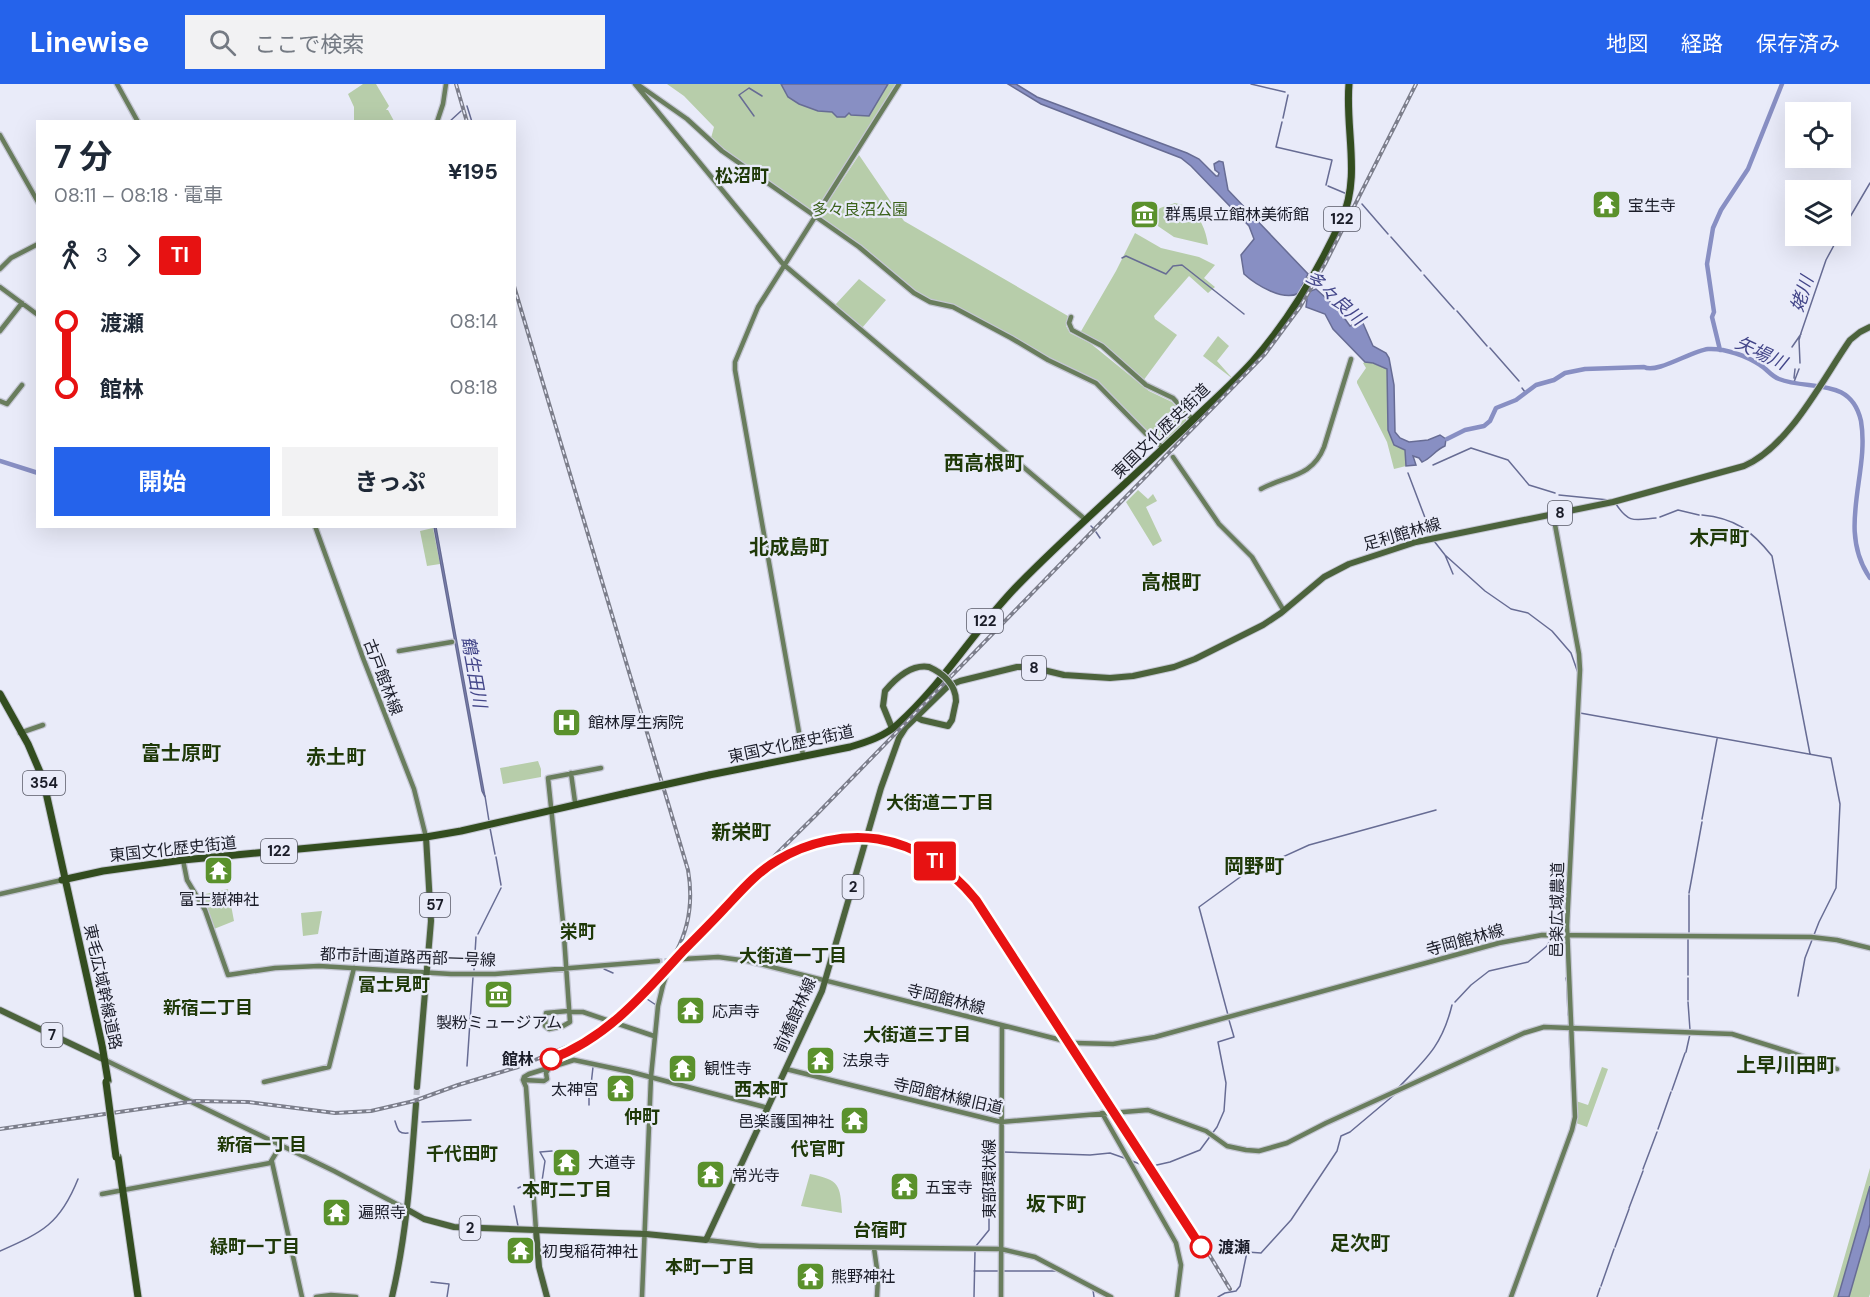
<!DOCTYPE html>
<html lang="ja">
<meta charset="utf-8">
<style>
body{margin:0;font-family:"DM Sans","Noto Sans JP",sans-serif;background:#f2f2f3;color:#1f2937;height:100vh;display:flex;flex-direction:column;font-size:22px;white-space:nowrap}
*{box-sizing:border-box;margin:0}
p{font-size:20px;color:#747a83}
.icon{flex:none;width:33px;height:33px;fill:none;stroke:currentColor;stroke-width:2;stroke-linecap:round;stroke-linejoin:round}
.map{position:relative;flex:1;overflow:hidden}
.details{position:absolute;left:36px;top:36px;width:480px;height:408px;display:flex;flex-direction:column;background:#fff;border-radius:0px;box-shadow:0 6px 24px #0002}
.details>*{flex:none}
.badge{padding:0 12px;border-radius:4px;font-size:21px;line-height:39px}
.buttons{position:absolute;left:1785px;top:18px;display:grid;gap:12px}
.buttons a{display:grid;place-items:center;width:66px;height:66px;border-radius:0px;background:#fff;box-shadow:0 6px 24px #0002;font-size:30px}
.map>.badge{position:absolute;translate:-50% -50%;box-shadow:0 0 0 3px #fff}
.legs{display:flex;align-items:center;gap:9px;height:66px;padding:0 18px;font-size:20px}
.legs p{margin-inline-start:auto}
.summary{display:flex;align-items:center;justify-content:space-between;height:102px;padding:0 18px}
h1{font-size:33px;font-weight:700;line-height:45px}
.primary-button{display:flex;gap:12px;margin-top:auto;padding:12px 18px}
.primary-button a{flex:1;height:69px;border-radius:0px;background:#2563eb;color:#fff;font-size:24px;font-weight:700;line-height:69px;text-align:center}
.primary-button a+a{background:#f2f2f3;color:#1f2937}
ul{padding:0 18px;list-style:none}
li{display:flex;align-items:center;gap:21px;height:66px;font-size:22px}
li i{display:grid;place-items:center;width:9px;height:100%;margin:0 8px;background:currentColor}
li i::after{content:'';width:15px;height:15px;margin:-8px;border:4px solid;border-radius:50%;background:#fff}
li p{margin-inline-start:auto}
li:first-child i{background:linear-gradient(#0000 50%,currentColor 0)}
li:last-child i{background:linear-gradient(currentColor 50%,#0000 0)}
header{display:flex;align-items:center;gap:36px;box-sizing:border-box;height:84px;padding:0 30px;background:#2563eb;color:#fff}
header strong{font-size:28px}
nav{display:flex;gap:33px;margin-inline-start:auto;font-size:21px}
.search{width:420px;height:54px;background:#f2f2f3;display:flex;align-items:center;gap:15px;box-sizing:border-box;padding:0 21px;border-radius:0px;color:#747a83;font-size:22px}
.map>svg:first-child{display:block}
</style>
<header>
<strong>Linewise</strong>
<div class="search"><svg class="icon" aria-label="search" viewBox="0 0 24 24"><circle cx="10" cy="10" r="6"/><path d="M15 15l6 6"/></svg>ここで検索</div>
<nav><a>地図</a><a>経路</a><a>保存済み</a></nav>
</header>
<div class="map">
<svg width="1870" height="1213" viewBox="0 0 1870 1213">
<rect width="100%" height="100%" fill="#e9ebf9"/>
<!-- green -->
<path fill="#b7cdaa" d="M363,0H376L389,22L386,26H388L394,37H354V23L348,10Z
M667,0H897L816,127L812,128L724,66L711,54L714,43L684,12Z
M859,71L904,137L1068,232L1066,242L1070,249L1090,259L1149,307L1172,318L1186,335V339L1162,361L1095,296L1055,278L958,223L923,213L859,160L821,135L819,131Z
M1175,119L1187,122L1177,128L1176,134L1180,138L1185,139L1190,135L1191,130L1188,123C1200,132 1206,146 1208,161L1174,153L1149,136L1160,124Z
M1135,149L1161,164L1199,173L1215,181L1204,194L1215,203L1208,209L1189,192L1154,232L1155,235L1177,251L1143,297L1127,282L1080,249L1116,187Z
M859,195L886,216L862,244L835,221Z
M1218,252L1229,262L1217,277L1233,295L1203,272Z
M1365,278L1372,279L1387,285L1388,346L1405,366L1406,382L1394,385L1387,358L1357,299V297L1366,284L1363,279Z
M1138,406L1148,415L1153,410L1157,417L1146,423L1162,457L1153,462L1126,418Z
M433,444L440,480L427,482L420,447Z
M538,677L541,685V693L503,700L500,684Z
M228,805L234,837L214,845L201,811Z
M322,827L318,850L303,852L301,829Z
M1602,983L1608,985L1587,1043L1576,1039V1017L1588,1021Z
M1870,1084V1102L1838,1213H1833Z
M810,1090C840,1096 840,1101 842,1129L801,1122Z
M1870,1140V1210L1869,1213H1849Z"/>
<!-- water -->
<path fill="#888fc3" stroke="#676c94" stroke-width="1.5" d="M781,0H888L869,32L851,31L849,29L845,33H837L832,28L818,27L799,20L788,13Z
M1008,0H1016L1037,13L1187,69L1199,75L1216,92H1218L1219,89L1215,86L1214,80L1219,77L1223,78L1228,106L1308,190L1302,202L1311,207L1316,205L1338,225L1350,242L1362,237L1373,262L1386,269L1389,274L1394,301L1395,348L1400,354L1409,358L1428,356L1440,351L1446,355L1445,362C1435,366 1432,374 1422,378L1419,374L1413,372L1416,381L1406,382L1405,366L1394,361L1388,346L1387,285L1373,279L1365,278L1333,245L1325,230L1306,223L1307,215L1299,209C1284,218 1256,201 1244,190L1241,171L1254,155L1249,142L1191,82L1181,74L1041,20Z
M434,443H436L485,713L482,707Z
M1870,1102V1140L1849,1213H1838Z"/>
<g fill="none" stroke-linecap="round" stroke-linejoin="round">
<!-- stream -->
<path stroke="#676c94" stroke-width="1.5" d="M1251,0L1285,8
M467,22L472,38
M754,32L739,11L749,4L762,12
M1283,34L1288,11
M449,38L461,27
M1282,38L1276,63L1332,76L1326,101
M1328,102L1347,110
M1362,120L1388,150
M1840,150L1870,99
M1391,153L1421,187
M1122,174L1126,172L1166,190L1173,182L1182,181L1244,230
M1424,191L1454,225
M1457,227L1487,262
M1792,263L1801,250
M1490,264L1519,297
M1800,279L1799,256L1801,249L1826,176L1839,152
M1794,294L1795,285
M1794,298L1799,285
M1522,304L1525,308
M1433,381L1471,364L1508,376L1529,401L1555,409
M1408,389L1432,452
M1559,411L1609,416
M1616,420C1629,440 1635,436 1656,434
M1702,431C1735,434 1752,447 1772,472L1810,670
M1660,433L1678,426L1699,431
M1091,442L1093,444
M1096,448L1100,454
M1434,457L1445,471L1485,507L1511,525L1528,529L1552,547L1571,569L1578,589
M1445,471L1453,490
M1580,629L1831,674L1840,720L1836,804L1819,838L1805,874L1798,912
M485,712L489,737
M1702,735L1717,655
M490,744L495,770
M496,773L501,801
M1689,809L1702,738
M1565,834L1572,704
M1557,846H1562L1565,839
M1689,848V811
M478,850L501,804
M604,885L613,889
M474,886L476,853
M1688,891V855
M1566,894L1567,899
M655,901L644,913L656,921
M1567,901L1568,931
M1688,916V894
M1455,918L1471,901L1489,887L1528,878L1547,862L1551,854
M1688,918L1690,946
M1228,931L1199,823L1243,791L1309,761L1436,726
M1569,934V940
M1569,948L1570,970
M1686,968L1690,950
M1570,972L1572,1014
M467,982L473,893
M591,1001L593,983
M1398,1004C1426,975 1442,962 1452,921
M1672,1006L1685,969
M589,1021V1013
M395,1037C398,1046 398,1050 408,1049
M422,1038L471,1036
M1658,1045L1671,1008
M1004,1068L1090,1071L1110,1069L1127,1075
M1132,1077L1148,1083L1170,1078L1200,1066L1217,1043L1224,1027L1226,999L1218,958L1234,953L1229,936
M1643,1085L1657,1048
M542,1097L545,1077L540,1068L552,1067
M518,1104L529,1099
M514,1122L518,1142
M1629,1124L1643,1087
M976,1162L989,1146V1068H999
M1615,1163L1629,1125
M0,1167C43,1148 60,1140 78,1095
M974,1187H1057
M431,1198L449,1200L447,1213
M1601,1202L1614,1165
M1093,1206L1094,1213
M974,1213L975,1167
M1218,1213L1225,1209L1236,1207L1240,1202L1247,1168L1261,1169L1291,1136L1337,1067L1341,1052L1350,1048L1394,1011
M1597,1213L1600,1204"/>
<!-- river -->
<path stroke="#888fc3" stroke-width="4.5" d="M1720,266L1712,233L1714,228L1707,180L1713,144L1721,126L1748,85L1782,0
M1447,355L1465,346L1484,342L1490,337L1496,324L1516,316L1536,301L1554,296L1565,289L1585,285L1644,283C1657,290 1691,267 1708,265C1725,264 1747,272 1760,281C1767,285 1771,292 1779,295C1809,307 1851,292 1861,337C1870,390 1836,445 1870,494
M0,377L38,389"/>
<!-- secondary-tunnel -->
<path stroke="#c0c2cf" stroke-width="4.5" stroke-dasharray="4.5 2" stroke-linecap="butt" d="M658,877L680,875
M1061,956L1075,959"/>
<!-- primary-tunnel -->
<path stroke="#c0c2cf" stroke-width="6" stroke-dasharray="6 3" stroke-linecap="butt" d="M416,1020L417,1003"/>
<defs>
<path id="secondary" d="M117,0L138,38
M635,0L783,180L1086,436
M637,0L687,35L722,67L859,163L914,209L930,218L953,223L1011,254L1048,276L1096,299L1149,353L1164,364
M437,38L443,20L446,0
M0,51L38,118
M0,185L11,174L38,160
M0,203L38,231
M1071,233L1069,239L1072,246L1102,262L1146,301L1173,314L1193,336
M0,247L22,219
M0,317L7,320L22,301
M1173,373L1219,440L1252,473L1284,527
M1261,405C1286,391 1312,394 1324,363L1351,275
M315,442L363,574L414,705L426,753
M399,567L452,558
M20,649L43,641
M803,671L735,286V278L758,223L899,0
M571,689L575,718L577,721
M183,776L187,796L205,826L228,891L275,884L319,882L451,890H495L658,877
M0,810L62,796
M683,875L718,873L748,877L1061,956
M568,927L546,929L545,942L549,945L563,942L570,938L563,838L548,694L601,684
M569,928H583L654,952
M1075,959L1113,960L1155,953L1499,859L1542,851L1811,853L1837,856L1870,864
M105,976L334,1087L408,1126
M786,985L1001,1038L1148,1026L1206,1047L1227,1062L1246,1066L1259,1067L1287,1059L1326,1039L1524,949L1544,943L1732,950L1790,968L1837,985
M523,996L524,993L529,990L574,976L631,988L768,1024
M523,996L526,1003L536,1146
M523,996L544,997L547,995L546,989L549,984
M264,998L329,983L354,884
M1102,1029L1176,1159L1181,1181L1177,1213
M272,1078L302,1213
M102,1110L270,1079L281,1061
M706,1156L760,1162L1001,1165L1035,1173L1111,1213
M874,1164L878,1192L877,1213
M316,1213L331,1211L356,1213
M642,1213L651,993L658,922L663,901L667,889L685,869L760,792L779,778
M1001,1213L1002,942
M1511,1213L1572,1046L1575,1033L1567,842L1580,586L1579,570L1553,430"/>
<path id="primary" d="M916,633L922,636L948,642L952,636L956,617
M892,644L883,622L885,607C896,594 912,580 929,583
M0,926L105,976
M417,1003L431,837L426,753
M408,1126L424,1135L454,1143L646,1150L706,1156L822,907L881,704L899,654L906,643L948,602L960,597L1017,583H1031L1064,591L1110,594L1133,592L1174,583L1195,575L1263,541L1281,529L1324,493L1349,480L1416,458L1613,418L1744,382C1789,363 1822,296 1850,256L1860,248L1870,243
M536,1146L539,1183L547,1213
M392,1213C407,1149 411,1085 416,1020"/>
<path id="highway" d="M0,610L28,660L43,695L102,961L108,997
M709,691L850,663C867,658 885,652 898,640C945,598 976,543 1020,499C1077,441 1140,388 1198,331C1217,313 1236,296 1253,277C1290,235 1319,185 1342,135C1361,92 1345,45 1349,0
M62,796L103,787L183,776L426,753L461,747L627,709
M118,1073L138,1213"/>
</defs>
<!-- secondary casing -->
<use href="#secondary" stroke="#c4c6d3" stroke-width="7"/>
<!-- primary casing -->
<use href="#primary" stroke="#c4c6d3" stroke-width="8"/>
<!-- highway casing -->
<use href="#highway" stroke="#c4c6d3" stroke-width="9"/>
<!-- secondary -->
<use href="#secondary" stroke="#697d5d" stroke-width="4.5"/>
<!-- primary -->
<use href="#primary" stroke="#4c633c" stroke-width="6"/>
<!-- highway -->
<use href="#highway" stroke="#334d1f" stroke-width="7"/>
<defs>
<path id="rail" d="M456,0L467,38
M514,202L688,786C693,815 690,842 676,868
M776,777C846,733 926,753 976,816L1163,1103L1204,1162L1230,1205
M0,1045L196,1017L248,1018L335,1029L371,1027L414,1017L458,1001L518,983L590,953L620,932L744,802L816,731L1265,270L1300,223L1325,180L1416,0"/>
</defs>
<!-- rail casing -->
<use href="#rail" stroke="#7c7e8b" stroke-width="4"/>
<!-- rail -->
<use href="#rail" stroke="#e9ebf9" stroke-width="1.5" stroke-dasharray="4.5" stroke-linecap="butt"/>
<defs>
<path id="primary-bridge" d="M929,583C943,589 956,601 956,617"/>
<path id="highway-bridge" d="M627,709L709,691
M106,998L116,1073"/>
</defs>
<!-- primary-bridge casing -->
<use href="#primary-bridge" stroke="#c4c6d3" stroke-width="8" stroke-linecap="butt"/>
<!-- highway-bridge casing -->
<use href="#highway-bridge" stroke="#c4c6d3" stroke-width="9" stroke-linecap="butt"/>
<!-- primary-bridge -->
<use href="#primary-bridge" stroke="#4c633c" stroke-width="6"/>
<!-- highway-bridge -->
<use href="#highway-bridge" stroke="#334d1f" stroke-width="7"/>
</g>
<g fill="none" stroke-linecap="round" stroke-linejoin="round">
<defs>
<path id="line-1" d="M551,975C607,954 644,910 683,867C697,853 711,839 724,825C741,807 757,788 778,776C808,758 844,750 878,755C919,762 950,784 976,816L1201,1163"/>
</defs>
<!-- line-1 casing -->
<use href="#line-1" stroke="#fff" stroke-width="14"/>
<!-- line-1 -->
<use href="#line-1" stroke="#e71212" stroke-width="9"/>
</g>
<!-- icons -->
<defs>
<symbol id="temple-square" viewBox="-11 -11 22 22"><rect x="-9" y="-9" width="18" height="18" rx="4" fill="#5a912c" stroke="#e9ebf9"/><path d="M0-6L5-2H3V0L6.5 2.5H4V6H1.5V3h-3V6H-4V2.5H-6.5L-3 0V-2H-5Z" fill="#fff"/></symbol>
<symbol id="museum-square" viewBox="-11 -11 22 22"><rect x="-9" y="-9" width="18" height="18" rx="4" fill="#5a912c" stroke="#e9ebf9"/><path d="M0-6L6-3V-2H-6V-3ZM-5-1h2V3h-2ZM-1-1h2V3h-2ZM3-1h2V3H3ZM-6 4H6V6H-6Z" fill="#fff"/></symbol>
<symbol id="hospital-square" viewBox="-11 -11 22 22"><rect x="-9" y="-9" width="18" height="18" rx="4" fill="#5a912c" stroke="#e9ebf9"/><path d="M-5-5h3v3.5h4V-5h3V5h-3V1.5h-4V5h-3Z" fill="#fff"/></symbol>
</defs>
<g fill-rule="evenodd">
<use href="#temple-square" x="1590" y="104" width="33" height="33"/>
<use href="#museum-square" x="1128" y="114" width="33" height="33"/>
<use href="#hospital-square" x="550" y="622" width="33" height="33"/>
<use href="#temple-square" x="202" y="770" width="33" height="33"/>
<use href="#museum-square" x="482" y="894" width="33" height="33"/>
<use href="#temple-square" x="674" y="910" width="33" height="33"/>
<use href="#temple-square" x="804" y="960" width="33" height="33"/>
<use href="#temple-square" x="666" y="968" width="33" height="33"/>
<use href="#temple-square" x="604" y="988" width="33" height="33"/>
<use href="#temple-square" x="838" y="1020" width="33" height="33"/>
<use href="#temple-square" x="550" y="1062" width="33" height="33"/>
<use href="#temple-square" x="694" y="1074" width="33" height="33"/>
<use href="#temple-square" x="888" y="1086" width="33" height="33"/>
<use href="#temple-square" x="320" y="1112" width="33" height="33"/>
<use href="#temple-square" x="504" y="1150" width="33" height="33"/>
<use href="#temple-square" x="794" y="1176" width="33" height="33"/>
</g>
<!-- markers -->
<g fill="#fff" stroke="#e71212" stroke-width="3">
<circle cx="551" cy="975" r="10"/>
<circle cx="1201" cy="1163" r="10"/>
</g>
<g text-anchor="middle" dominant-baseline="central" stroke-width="4.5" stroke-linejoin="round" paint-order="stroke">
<!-- shield labels -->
<g fill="#e9ebf9" stroke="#585a67" stroke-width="1.5">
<rect x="1324" y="123" width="36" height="24" rx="4.5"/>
<rect x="1548" y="417" width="24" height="24" rx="4.5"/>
<rect x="967" y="525" width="36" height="24" rx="4.5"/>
<rect x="1022" y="572" width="24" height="24" rx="4.5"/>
<rect x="23" y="687" width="42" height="24" rx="4.5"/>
<rect x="261" y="755" width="36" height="24" rx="4.5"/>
<rect x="842.5" y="791" width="21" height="24" rx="4.5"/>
<rect x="420" y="809" width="30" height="24" rx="4.5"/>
<rect x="41.5" y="939" width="21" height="24" rx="4.5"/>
<rect x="459.5" y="1132" width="21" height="24" rx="4.5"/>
</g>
<g font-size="15" font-weight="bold" fill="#1a1c28">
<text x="1342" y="135">122</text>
<text x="1560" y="429">8</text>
<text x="985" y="537">122</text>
<text x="1034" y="584">8</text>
<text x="44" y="699">354</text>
<text x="279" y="767">122</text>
<text x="853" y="803">2</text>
<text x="435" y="821">57</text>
<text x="52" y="951">7</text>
<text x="470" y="1144">2</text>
</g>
<!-- poi labels -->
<g font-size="16" fill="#1a1c28" stroke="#e9ebf9" text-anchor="start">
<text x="1628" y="121">宝生寺</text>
<text x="1165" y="130">群馬県立館林美術館</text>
<text x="588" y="638">館林厚生病院</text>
<text x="219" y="815" text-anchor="middle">富士嶽神社</text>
<text x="712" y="927">応声寺</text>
<text x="499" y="938" text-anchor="middle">製粉ミュージアム</text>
<text x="842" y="976">法泉寺</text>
<text x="704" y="984">観性寺</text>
<text x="599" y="1005" text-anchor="end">太神宮</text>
<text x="834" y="1037" text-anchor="end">邑楽護国神社</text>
<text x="588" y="1078">大道寺</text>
<text x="732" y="1091">常光寺</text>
<text x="925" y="1103">五宝寺</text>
<text x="358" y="1128">遍照寺</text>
<text x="542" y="1167">初曳稲荷神社</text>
<text x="831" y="1192">熊野神社</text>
</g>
<!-- park labels -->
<g font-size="16" fill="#3c631c" stroke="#e9ebf9">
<text x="860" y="125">多々良沼公園</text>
</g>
<!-- street labels -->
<g font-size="16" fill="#1a1c28" stroke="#e9ebf9">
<text transform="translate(1161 347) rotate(-44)">東国文化歴史街道</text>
<text transform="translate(1402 450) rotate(-16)">足利館林線</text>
<text transform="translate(383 593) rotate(69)">古戸館林線</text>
<text transform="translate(791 660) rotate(-12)">東国文化歴史街道</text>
<text transform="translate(173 765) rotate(-6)">東国文化歴史街道</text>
<text transform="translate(1557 826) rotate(-89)">邑楽広域農道</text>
<text transform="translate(1465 856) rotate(-15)">寺岡館林線</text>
<text transform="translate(408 873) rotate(2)">都市計画道路西部一号線</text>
<text transform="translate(103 903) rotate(78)">東毛広域幹線道路</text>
<text transform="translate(946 915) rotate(14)">寺岡館林線</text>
<text transform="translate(795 931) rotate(-66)">前橋館林線</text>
<text transform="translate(948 1012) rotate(13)">寺岡館林線旧道</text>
<text transform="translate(989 1095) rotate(-90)">東部環状線</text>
</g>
<!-- stop labels -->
<g font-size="16" font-weight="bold" fill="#1a1c28" stroke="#e9ebf9" text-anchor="end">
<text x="534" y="975">館林</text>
<text x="1218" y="1163" text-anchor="start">渡瀬</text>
</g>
<!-- neighbourhood labels -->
<g font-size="18" font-weight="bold" fill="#1f3908" stroke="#e9ebf9">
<text x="742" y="92">松沼町</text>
<text x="940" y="719">大街道二丁目</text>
<text x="578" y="848">栄町</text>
<text x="793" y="872">大街道一丁目</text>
<text x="394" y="901">富士見町</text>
<text x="208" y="924">新宿二丁目</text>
<text x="917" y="951">大街道三丁目</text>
<text x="761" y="1006">西本町</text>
<text x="642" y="1033">仲町</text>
<text x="262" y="1061">新宿一丁目</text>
<text x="818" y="1065">代官町</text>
<text x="462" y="1070">千代田町</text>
<text x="567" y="1106">本町二丁目</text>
<text x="880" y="1146">台宿町</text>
<text x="255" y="1163">緑町一丁目</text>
<text x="710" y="1183">本町一丁目</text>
</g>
<!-- water labels -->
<g font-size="18" font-style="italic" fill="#434689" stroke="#e9ebf9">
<text transform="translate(1802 210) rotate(-72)">姥川</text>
<text transform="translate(1335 214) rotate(42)">多々良川</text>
<text transform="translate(1761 269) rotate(25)">矢場川</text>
<text transform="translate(474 588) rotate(80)">鶴生田川</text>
</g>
<!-- quarter labels -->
<g font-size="20" font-weight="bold" fill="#1f3908" stroke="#e9ebf9">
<text x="984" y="379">西高根町</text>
<text x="1719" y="454">木戸町</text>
<text x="789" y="463">北成島町</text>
<text x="1171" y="498">高根町</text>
<text x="181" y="669">富士原町</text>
<text x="336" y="673">赤土町</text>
<text x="741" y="748">新栄町</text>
<text x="1254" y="782">岡野町</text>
<text x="1786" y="981">上早川田町</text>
<text x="1056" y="1120">坂下町</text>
<text x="1360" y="1159">足次町</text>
</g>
</g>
</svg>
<div class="buttons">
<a><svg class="icon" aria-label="locate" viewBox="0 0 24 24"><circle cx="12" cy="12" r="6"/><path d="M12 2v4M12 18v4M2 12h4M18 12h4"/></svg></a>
<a><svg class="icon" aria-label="layers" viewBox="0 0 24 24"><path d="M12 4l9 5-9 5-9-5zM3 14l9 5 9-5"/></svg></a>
</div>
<b class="badge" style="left:935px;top:777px;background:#e71212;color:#fff">TI</b>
<section class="details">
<div class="summary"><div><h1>7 分</h1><p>08:11 – 08:18 · 電車</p></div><b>¥195</b></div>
<div class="legs"><svg class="icon" aria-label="walk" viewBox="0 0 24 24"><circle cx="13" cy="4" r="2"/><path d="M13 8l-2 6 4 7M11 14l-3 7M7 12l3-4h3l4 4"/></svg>3<svg class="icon" aria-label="forward" viewBox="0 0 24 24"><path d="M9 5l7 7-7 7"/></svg><b class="badge" style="background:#e71212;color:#fff">TI</b></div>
<ul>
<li><i style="color:#e71212"></i><b>渡瀬</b><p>08:14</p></li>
<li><i style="color:#e71212"></i><b>館林</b><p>08:18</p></li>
</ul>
<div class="primary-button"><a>開始</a><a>きっぷ</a></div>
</section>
</div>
